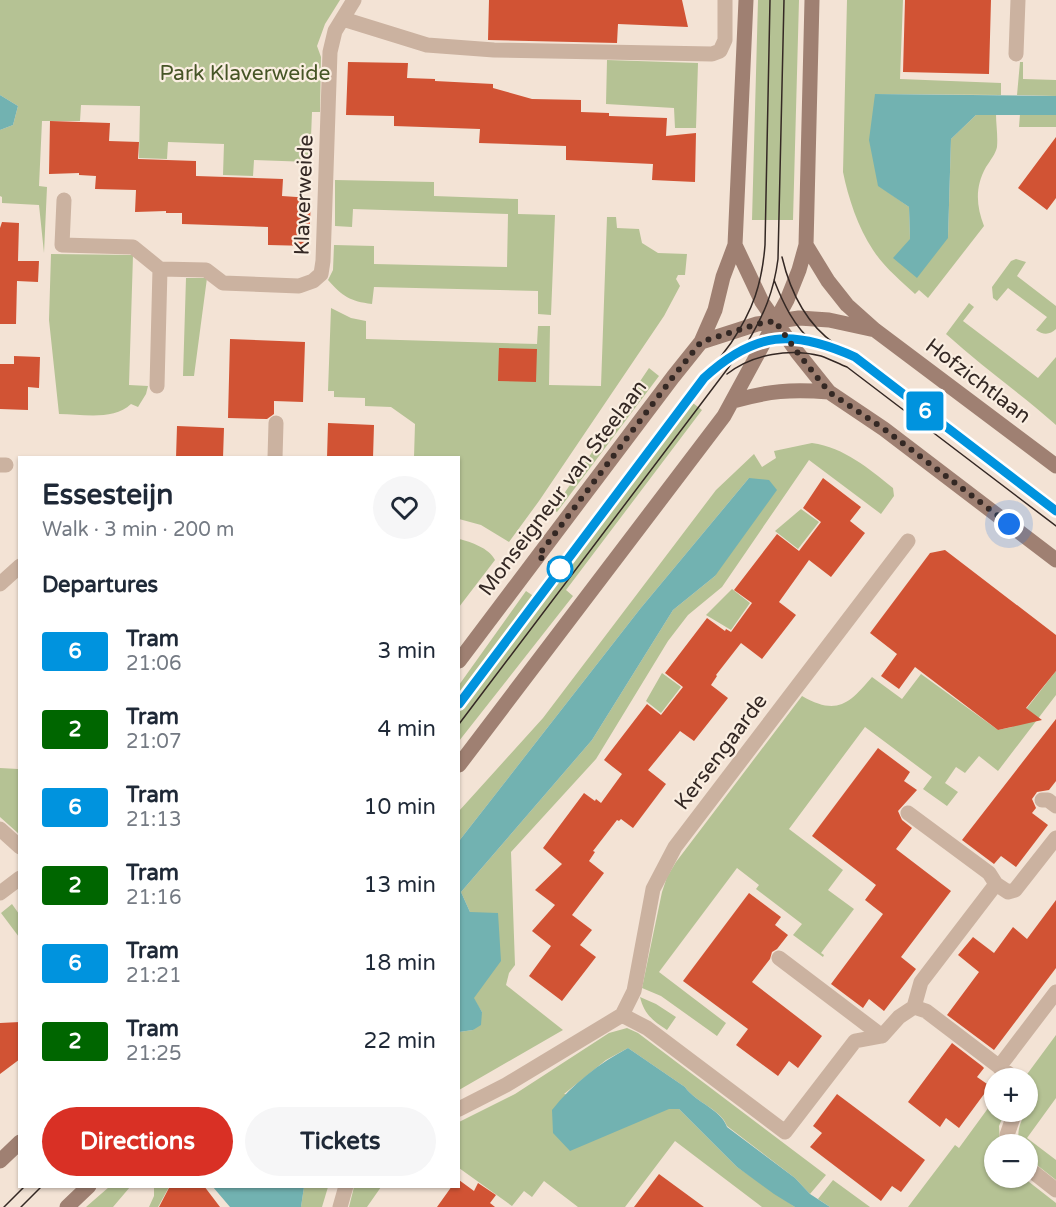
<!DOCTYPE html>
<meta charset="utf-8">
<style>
body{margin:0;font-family:"Varela Round",sans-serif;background:#f6f6f7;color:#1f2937;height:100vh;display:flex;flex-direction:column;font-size:22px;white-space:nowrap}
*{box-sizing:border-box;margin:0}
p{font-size:20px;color:#747a83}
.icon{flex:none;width:33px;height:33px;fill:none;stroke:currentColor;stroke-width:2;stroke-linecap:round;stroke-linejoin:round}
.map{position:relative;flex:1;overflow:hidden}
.details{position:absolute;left:18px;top:456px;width:442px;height:732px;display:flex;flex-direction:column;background:#fff;border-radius:0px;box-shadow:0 2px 4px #0004}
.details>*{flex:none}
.badge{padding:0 12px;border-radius:4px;font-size:21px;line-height:39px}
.tools{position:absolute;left:984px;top:1068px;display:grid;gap:12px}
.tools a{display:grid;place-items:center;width:54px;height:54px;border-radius:50%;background:#fff;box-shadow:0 2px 4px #0004;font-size:30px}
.you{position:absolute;width:30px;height:30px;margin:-15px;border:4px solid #fff;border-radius:50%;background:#1a73e8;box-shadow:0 0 0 9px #1a73e833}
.map>.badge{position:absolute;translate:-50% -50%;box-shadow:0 0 0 3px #fff}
h2{padding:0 24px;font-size:22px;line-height:54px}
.round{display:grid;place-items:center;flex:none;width:63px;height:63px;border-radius:32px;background:#f6f6f7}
.overview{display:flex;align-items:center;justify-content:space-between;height:102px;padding:0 24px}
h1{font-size:28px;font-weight:700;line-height:45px}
.cta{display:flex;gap:12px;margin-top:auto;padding:12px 24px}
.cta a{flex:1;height:69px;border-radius:36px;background:#d93025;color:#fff;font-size:24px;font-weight:700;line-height:69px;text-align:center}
.cta a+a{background:#f6f6f7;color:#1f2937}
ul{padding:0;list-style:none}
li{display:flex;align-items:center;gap:18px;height:78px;padding:0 24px}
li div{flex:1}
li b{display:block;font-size:22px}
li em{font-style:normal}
li .badge{min-width:66px;font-weight:700;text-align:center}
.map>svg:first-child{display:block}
</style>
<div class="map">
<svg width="1056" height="1207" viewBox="0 0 1056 1207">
<rect width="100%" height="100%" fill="#f3e3d5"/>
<!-- green -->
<path fill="#b5c294" d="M0,0H340L325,24L317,46L321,57L320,112H312L310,162L254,160L253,176L223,175L224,144L168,142L167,159L139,158L140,106L81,105L80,121H42L39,186L47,187L44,253L39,205L2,203V197L0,196V130L13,125L18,106L0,95Z
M758,0H799L793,220H752Z
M847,0H903L900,79L1001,83V95L876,94L878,185L909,207L910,239L948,238L951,139L976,115L996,114C996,124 998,136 997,147C996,153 990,161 986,167C975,187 976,205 984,226L928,298L919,290L915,294C900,280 884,267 873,250C858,228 848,197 843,172Z
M607,60L698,63L696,128H675L674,108L606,104Z
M1020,62H1023V79L1056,80V96L1017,95Z
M1020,114L1056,115V127H1019Z
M335,180L434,182V196L518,199V214L555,215L551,315L538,314V291L374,287L372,304C350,301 343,297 328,280L333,270L334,245L374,246V264L507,267L508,214L353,209L352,227L335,226Z
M607,217H616L617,228L639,229L642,243L658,253L687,254L685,275H678L676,279L680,286L664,316L539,501L509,542L481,525L459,519V458L414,457L415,424L391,407L365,406V398L334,397V391H328L331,308L351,318L366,321V339L537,344L538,326H550L549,385L601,386Z
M51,254L133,255L129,385L148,386L146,394L138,407L131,404C113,421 82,414 59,414L49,320Z
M1016,259L1026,262L1017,276L1056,306V329C1050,335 1043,335 1036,330L1047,317L1008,288L997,301L993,298L992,287L1011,261Z
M186,278H207L194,376H183Z
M969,303L974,307L963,321L1038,378L1056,357V425C1020,393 981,366 946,334Z
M649,368L659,376L557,512L553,510Z
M685,397L702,410L566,590L573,596L459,741V685L526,591L535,597Z
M812,443C845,448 868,468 893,488L894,496L881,514L809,460L722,587L688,615L668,641L596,759L511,852L515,965L509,973L506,985L563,1030L459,1090V1032L473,1030L482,1012L473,998L470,912L461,892L592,740L673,610L715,576L749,478L640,609L459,841V811L543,718L716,490L754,454L762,467L776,458L774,451Z
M801,509L819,522L798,549L775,531Z
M459,539C471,542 489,548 495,560L459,607Z
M732,589L750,603L731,630L706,615Z
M1056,671V695L998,771L979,756L965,773L956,767L945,783L958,792L947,806L923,789L932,777L865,727L789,829L843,870L828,890L854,909L821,953L824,955L823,957L793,935L802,924L756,889L759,885L737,868L659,972L726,1023L717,1036L661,996L642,988L662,892L667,877L676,862L802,696C837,716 849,704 872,677L902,699L921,674L998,730L1012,727Z
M662,673L681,687L661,713L646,701Z
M0,768L18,769L19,834L0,817Z
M12,904L19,914V937L1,913Z
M640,997L656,1004L676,1017L667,1030C653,1021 644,1014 640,997Z
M627,1028L638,1033L826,1175L810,1194L795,1178L727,1126C721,1109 696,1103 685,1087L628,1048L606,1060L564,1094L679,1109L737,1167L795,1207H762L675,1141L625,1207H578L544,1181L532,1197L524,1191L512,1206L459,1168V1122L515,1094L609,1033Z
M1056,1035V1098L1027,1138L1056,1160V1180L1028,1158V1144H1020C1016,1132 1020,1123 1026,1112H1028C1030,1097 1033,1088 1025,1077Z
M994,1100V1112H1005L999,1126L1000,1144H994V1178H1024L1056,1203V1207H908L955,1145L959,1148Z
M833,1180L870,1207H830L818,1199Z
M109,1187H130L113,1207H86Z
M154,1187H169L158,1207H149L154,1196Z
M304,1187H328L322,1207H301Z
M354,1187V1186L381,1187L367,1207H349Z"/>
<!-- water -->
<path fill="#72b2b1" d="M875,94L1056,96V115H976L951,139L948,238L917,278L893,258L910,239L909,207L878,186L869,140Z
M0,95L18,106L13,125L0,130Z
M749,478L769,480L777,490L715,576L673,610L592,740L461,892L470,912L498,913L501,961L474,998L482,1012L481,1025L473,1030L459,1032V841L640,609Z
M628,1048L685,1087C696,1103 721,1109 727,1127L795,1178L810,1194L830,1207H795L774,1194L737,1167L679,1109H669L570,1151L553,1133L552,1110C572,1084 600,1063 628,1048Z
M213,1187H304L301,1207H230Z"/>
<!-- building -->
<path fill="#d15334" d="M489,0H682L688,27L618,24L617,43L488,40Z
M905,0H991L989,74L903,72Z
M348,62L408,63L407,78L435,79V81L493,84V88L532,99L581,100V112L609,113V116L667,118L666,136L696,133L695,182L652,180L653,164L566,160V146L479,143L480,129L394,126V116L346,115Z
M50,121L110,123L109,141L139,142L138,159L196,161V176L283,179L282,196L311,198L309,246L268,245V227L182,224V213H166V211L135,212L136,190L95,189L96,176L79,175V173L49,174Z
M1056,137V198L1047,210L1018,188Z
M2,222L19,223L18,261H39L38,282L17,281L16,324H0V228Z
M230,339L305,342L303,402L274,401V414L267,419L228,418Z
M499,348L537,349L536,382L498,381Z
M14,356L40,357L39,388L28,387V410L0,409V364H14Z
M328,423L374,425L373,458H327Z
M177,426L224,428L223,458H176Z
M823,478L861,507L850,521L865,533L831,577L809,560L779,602L796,615L762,659L741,643L716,675L717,676L711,685L728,698L694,741L680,731L648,770L666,784L633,828L621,819L619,821L617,820L593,851L595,852L589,861L604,873L572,915L592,930L580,945L596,957L562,1001L529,976L551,946L532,931L555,905L535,890L562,864L543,848L584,793L595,801L596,799L601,803L622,774L604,760L647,704L661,715L683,687L665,673L707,618L725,631L726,629L731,632L752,603L734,590L777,534L799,551L821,522L803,508Z
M945,550L1056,635V671L1026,708L1042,720L998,730L915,667L899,689L881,676L897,654L870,633L930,553Z
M1056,719V781L1049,790L1037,792L1032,799L1036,808L1032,813L1048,825L1016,867L1001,856L994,864L962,840Z
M878,748L910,772L904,781L917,790L898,811L902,820L912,828L896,849L951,891L901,957L916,969L884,1011L869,999L863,1008L831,984L883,914L865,900L876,885L812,836Z
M749,893L781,917L775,925L788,935L777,949L772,952L770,959L752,982L822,1036L798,1068L789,1061L778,1076L736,1045L748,1029L683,981Z
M1056,900V968L994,1050L947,1015L979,972L958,955L973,937L994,953L1013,927L1027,939Z
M20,1022V1059L0,1074V1023Z
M952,1043L982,1066L984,1068L977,1077L990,1086L959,1128L946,1118L940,1127L908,1102Z
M837,1094L925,1160L901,1192L892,1186L881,1201L810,1147L822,1133L813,1126Z
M659,1174L704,1207H634Z
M459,1180L474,1191L478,1183L496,1195L490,1203L495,1207H437L452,1186H459Z
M170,1186H204L220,1207H159Z"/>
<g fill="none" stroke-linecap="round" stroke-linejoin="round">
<!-- street -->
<path stroke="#cbb2a0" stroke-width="15" d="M343,19L427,45L494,50L712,54L720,51L725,40V0
M1016,54L1018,0
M64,200L62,245L133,247L160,269L206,270L223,283L299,286L313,281L321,274L323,261L330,52L335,31L354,0
M157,386L160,269
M275,458L276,423
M0,465H6
M0,584L20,566
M1042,800H1048L1056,806
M908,813L989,873L996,884
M0,829L20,847
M0,893L20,878
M779,958L882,1036
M914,1007L921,982L996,884L1008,892L1015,890L1056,838
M622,1015L634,991L653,889L675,847L908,541
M999,1067L1056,992
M459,1109L506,1085L622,1015L647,1028L785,1132L855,1041L882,1036L899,1017L914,1007L926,1011L1014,1078
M1009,1144L1007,1135L1015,1112
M1028,1168L1056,1190
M340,1207L346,1186"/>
<!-- secondary -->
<path stroke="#9f8072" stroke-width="15" d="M812,0L806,245L828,281L847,305L875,330L1056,466
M735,245L762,302L797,352L829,392L884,429L1056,560
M701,342L715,310L723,277L735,245L746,0
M733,401C768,391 791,389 829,392
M459,661L673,377L701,342L757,324L799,318L829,320L875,330
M459,765L724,416L787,300L799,270L806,245
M0,1161L20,1142
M67,1207L89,1186"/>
<!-- tram -->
<path stroke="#342824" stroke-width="1.5" d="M782,257C790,291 805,323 835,344
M774,280C783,303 794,327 814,343
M742,350C751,346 760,342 768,340C799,333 828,345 855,357L1056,511
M727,374C753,354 790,348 821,356C830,359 839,364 847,367L1056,526
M459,704L731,343C753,310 762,284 765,245L770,0
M459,724L747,343C764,315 774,291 778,259L784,0
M4,1207L25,1186
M21,1207L42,1186"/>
</g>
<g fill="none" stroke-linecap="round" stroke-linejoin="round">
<defs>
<path id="line" d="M459,704L704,378C755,331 793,329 855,357L1056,511"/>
</defs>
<!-- line casing -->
<use href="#line" stroke="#fff" stroke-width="14"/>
<!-- line -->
<use href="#line" stroke="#0093de" stroke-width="9"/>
<!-- walk -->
<path stroke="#342824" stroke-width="6" stroke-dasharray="0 10.8" d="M560,569L538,556L673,377L701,342L757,324L775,321L797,352L829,392L884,429L1009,524"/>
</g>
<!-- markers -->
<circle fill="#fff" stroke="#0093de" stroke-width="3" cx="560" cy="569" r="12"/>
<g text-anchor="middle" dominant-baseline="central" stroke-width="4.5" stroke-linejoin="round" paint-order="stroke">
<!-- park labels -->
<g font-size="21" fill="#465526" stroke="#faeee1">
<text x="245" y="73">Park Klaverweide</text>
</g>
<!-- street labels -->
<g font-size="21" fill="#342824" stroke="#faeee1">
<text transform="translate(304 195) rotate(-88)">Klaverweide</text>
<text transform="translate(978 381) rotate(37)">Hofzichtlaan</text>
<text transform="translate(563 488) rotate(-53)">Monseigneur van Steelaan</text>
<text transform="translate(721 752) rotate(-53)">Kersengaarde</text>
</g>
</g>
</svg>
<div class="tools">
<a>+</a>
<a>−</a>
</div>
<div class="you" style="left:1009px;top:524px"></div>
<b class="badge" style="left:925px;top:411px;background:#0093de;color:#fff">6</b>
<section class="details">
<div class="overview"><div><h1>Essesteijn</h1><p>Walk · 3 min · 200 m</p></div><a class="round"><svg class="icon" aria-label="heart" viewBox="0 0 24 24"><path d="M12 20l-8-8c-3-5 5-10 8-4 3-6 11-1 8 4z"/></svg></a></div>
<h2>Departures</h2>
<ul>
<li><span class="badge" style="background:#0093de;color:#fff">6</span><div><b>Tram</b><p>21:06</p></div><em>3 min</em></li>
<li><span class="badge" style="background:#060;color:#fff">2</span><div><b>Tram</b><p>21:07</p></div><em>4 min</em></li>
<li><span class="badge" style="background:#0093de;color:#fff">6</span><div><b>Tram</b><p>21:13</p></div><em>10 min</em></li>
<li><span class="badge" style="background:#060;color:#fff">2</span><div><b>Tram</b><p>21:16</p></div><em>13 min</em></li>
<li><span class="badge" style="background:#0093de;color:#fff">6</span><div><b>Tram</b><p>21:21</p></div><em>18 min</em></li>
<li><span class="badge" style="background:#060;color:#fff">2</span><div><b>Tram</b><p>21:25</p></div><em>22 min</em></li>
</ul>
<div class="cta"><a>Directions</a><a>Tickets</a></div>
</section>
</div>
